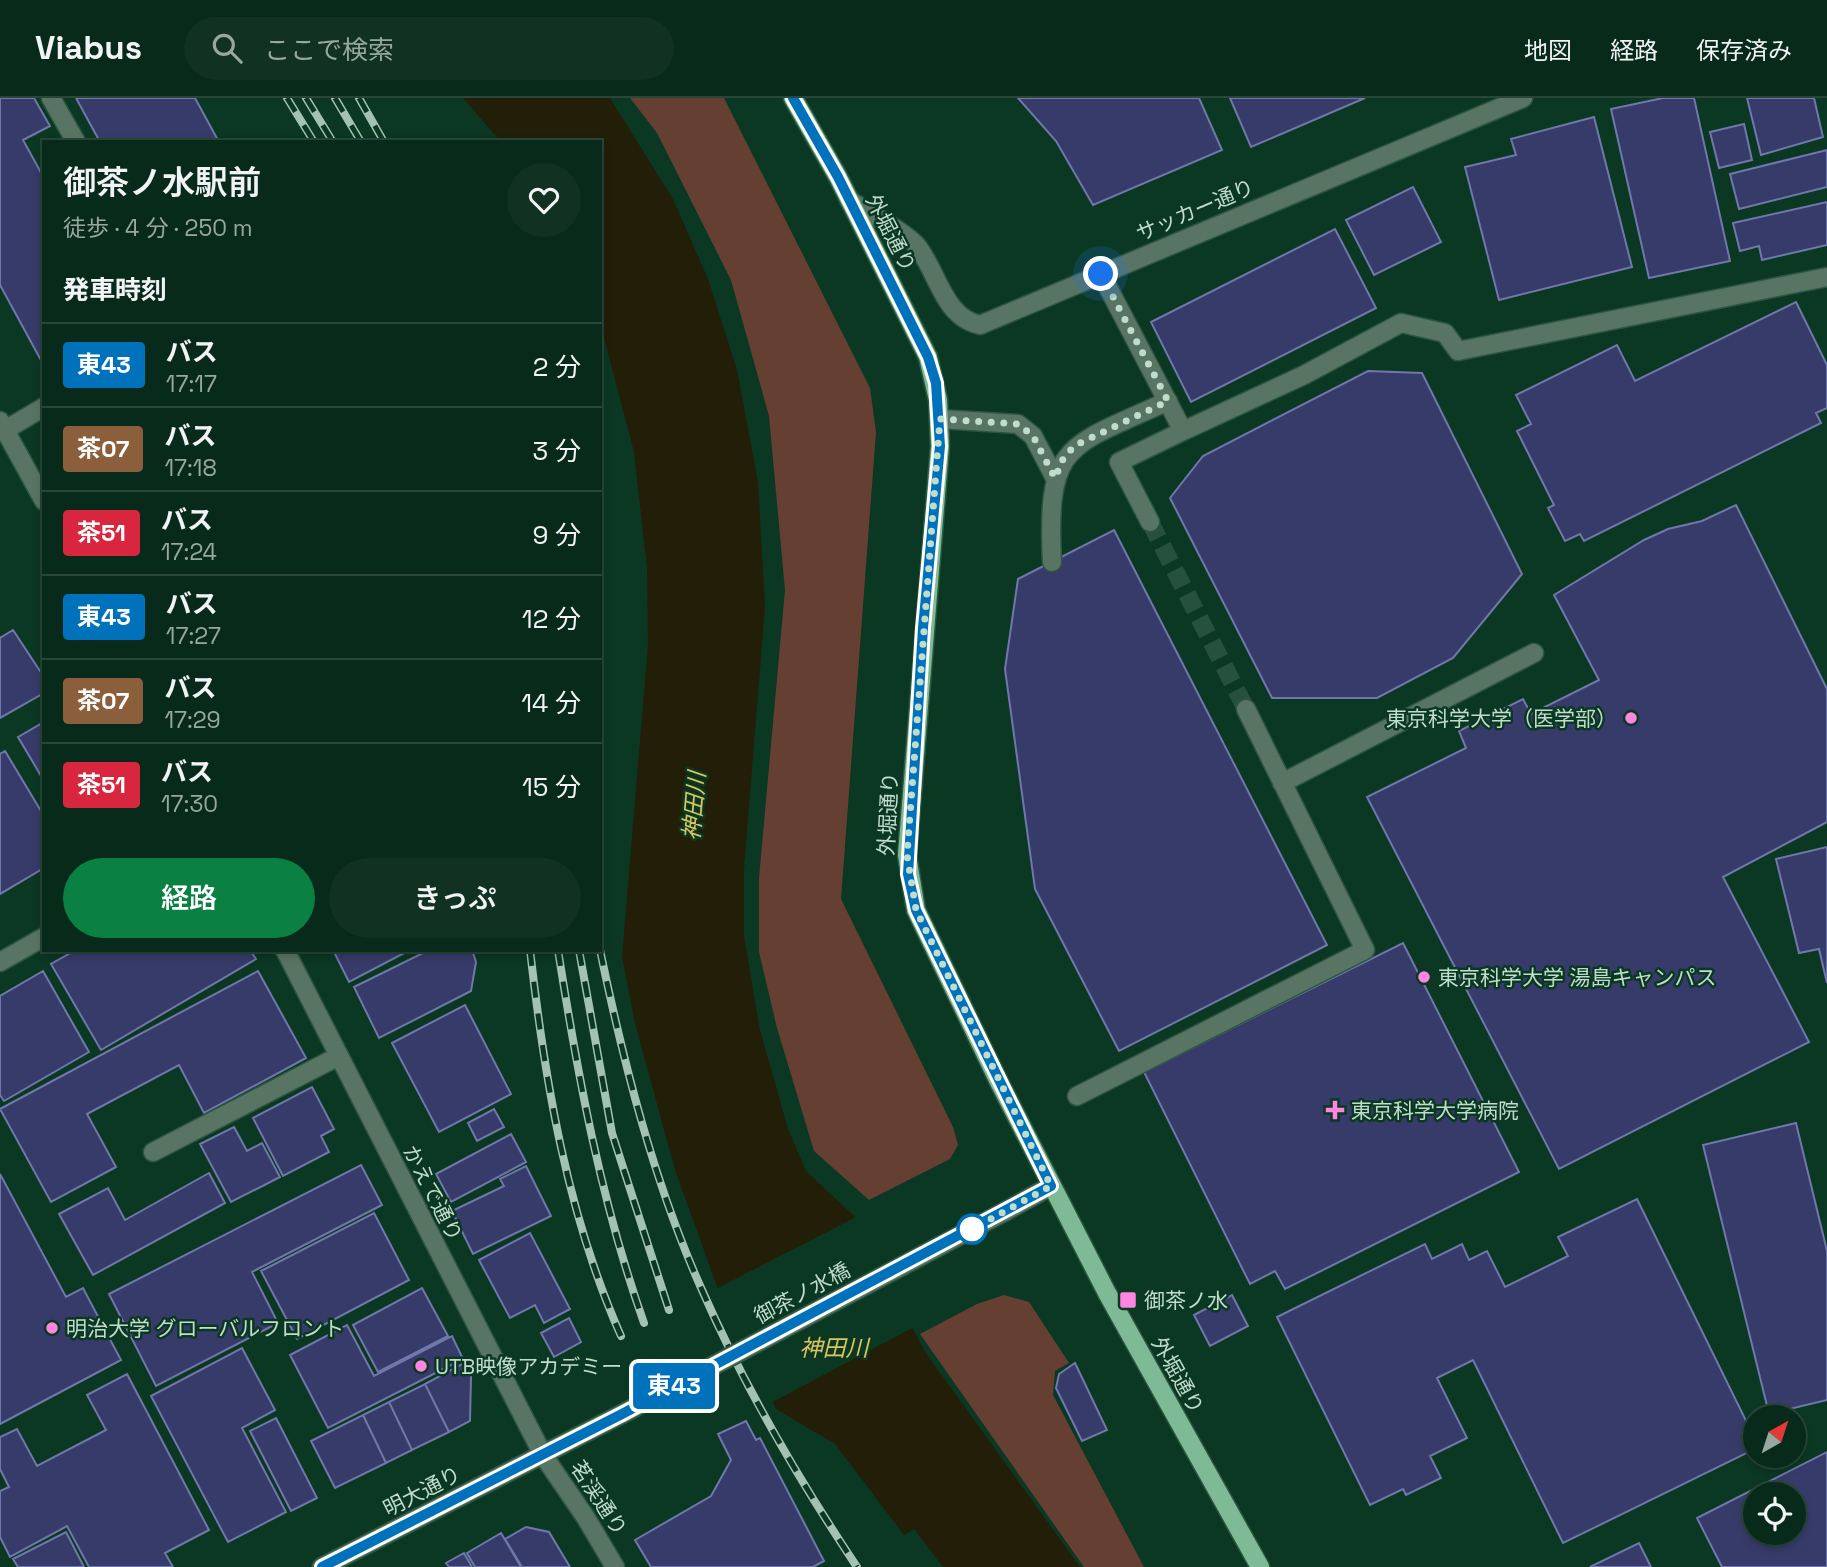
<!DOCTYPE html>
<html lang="ja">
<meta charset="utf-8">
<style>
body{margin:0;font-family:"Space Grotesk","Noto Sans JP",sans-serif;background:#113223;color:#f1f3f6;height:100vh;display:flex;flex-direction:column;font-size:26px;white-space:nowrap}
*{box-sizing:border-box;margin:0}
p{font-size:23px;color:#98a7a2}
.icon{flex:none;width:38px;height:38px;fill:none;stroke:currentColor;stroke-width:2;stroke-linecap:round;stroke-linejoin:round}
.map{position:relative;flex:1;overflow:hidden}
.panel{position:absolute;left:42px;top:42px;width:560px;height:812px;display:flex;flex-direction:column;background:#082a1a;border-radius:0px;box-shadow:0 4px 10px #0003,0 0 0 2px #294639}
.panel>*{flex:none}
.badge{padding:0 14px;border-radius:5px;font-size:24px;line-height:46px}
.needle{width:46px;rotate:39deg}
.buttons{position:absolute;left:1743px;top:1307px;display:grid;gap:14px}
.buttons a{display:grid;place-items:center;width:63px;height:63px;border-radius:50%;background:#082a1a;box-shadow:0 4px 10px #0003,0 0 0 2px #294639;font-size:35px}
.you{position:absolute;width:35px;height:35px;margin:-18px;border:5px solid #fff;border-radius:50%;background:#1a73e8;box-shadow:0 0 0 10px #1a73e833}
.map>.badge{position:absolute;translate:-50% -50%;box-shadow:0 0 0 4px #fff}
h2{padding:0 21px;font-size:26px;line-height:63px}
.round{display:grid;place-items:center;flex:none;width:74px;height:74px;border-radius:37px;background:#113223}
.head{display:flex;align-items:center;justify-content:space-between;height:119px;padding:0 21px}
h1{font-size:33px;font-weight:600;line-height:52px}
.primary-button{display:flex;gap:14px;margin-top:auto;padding:14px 21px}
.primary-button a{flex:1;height:80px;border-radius:42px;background:#0b8043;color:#fff;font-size:28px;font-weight:600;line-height:80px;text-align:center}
.primary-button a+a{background:#113223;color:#f1f3f6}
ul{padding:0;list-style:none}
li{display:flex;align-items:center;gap:21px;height:84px;padding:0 21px;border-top:2px solid #294639}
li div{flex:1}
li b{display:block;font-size:26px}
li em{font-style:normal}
li .badge{min-width:77px;font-weight:700;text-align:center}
header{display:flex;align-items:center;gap:42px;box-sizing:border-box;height:98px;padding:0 35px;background:#082a1a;border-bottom:2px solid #294639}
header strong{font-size:33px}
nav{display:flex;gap:38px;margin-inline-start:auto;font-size:24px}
.search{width:490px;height:63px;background:#113223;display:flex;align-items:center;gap:18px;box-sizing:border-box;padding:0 24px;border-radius:38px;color:#98a7a2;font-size:26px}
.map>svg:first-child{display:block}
</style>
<header>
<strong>Viabus</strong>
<div class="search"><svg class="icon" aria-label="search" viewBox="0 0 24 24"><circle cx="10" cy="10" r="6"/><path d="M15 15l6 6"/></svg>ここで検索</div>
<nav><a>地図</a><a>経路</a><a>保存済み</a></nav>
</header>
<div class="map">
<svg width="1827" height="1469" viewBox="0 0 1827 1469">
<rect width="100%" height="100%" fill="#0b3822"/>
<!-- green -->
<path fill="#663f33" d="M630,0H724L870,290L876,334L841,801L953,1029L958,1047L950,1061L869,1102L814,1053L777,930L759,854V780L785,492L769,318L731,182L657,35Z
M1004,1197L1029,1204L1069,1265L1055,1273L1053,1297L1144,1469H1084L920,1236L977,1206Z"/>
<!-- water -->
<path fill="#231e07" d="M463,0H610L673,101L708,181L737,272L758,384L765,509L744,771V838L760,932L788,1031L806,1073L854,1118L925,1254L1080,1469H943L914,1431L904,1437L835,1346L776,1311L718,1191L675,1072L635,925L622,859L648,546L647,470L634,354L600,225V44H501Z"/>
<!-- pier -->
<path fill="#0b3822" d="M858,1118L916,1228L769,1306L714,1192Z"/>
<!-- building -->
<path fill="#363b69" stroke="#7077aa" stroke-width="2" fill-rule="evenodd" d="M0,0H34L50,28L23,42L44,80L43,266L0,187Z
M76,0H195L219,44H100Z
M1018,0H1199L1222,52L1093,107L1056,43Z
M1230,0H1365L1251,49Z
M1663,0H1694L1730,163L1649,180L1611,11Z
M1747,0H1814L1823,39L1761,57Z
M1594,19L1632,169L1499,202L1465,69L1516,57L1511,41Z
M1744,26L1752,62L1719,70L1710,34Z
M1827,52V89L1739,111L1730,76Z
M1413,89L1441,144L1374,177L1346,122Z
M1827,104V147L1762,162L1759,148L1740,153L1733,125Z
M1335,131L1376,210L1191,304L1151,224Z
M1796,204L1827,267V310L1816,315L1821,325L1584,443L1580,436L1565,443L1548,410L1554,407L1517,333L1531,326L1516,297L1617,247L1635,283Z
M1368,273L1422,275L1522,476L1453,560L1377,600H1272L1170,400L1203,358Z
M1736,407L1827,591V724L1723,779L1809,944L1559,1071L1367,699L1466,650L1459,633L1523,601L1531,616L1599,582L1554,497L1644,442L1668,431L1702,423Z
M1114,432L1327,847L1119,953L1035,791L1005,571L1018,481Z
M13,532L44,579V595L0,620V540Z
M44,624V683L18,639Z
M5,653L44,718V770L0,796V656Z
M1827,749V885L1819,851L1799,855L1776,761Z
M1403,845L1519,1074L1285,1191L1275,1173L1250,1186L1144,974Z
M76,852H250L256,861L101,952L51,866Z
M333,852H410L349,884Z
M429,852H472L476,864L471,893L379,940L354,889Z
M43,873L89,954L4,1003L0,997V898Z
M258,873L306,960L204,1015L179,967L87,1016L116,1069L51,1104L0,1011Z
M465,907L511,996L439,1034L392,945Z
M312,989L334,1031L321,1038L329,1054L283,1078L253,1020Z
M494,1011L504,1029L477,1043L468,1025Z
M1796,1025L1827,1153V1302L1769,1316L1703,1047Z
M234,1029L247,1053L262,1045L280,1079L231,1104L200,1046Z
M511,1036L526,1064L451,1104L436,1076Z
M361,1067L382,1107L252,1174L278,1225L156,1288L109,1196Z
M526,1068L551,1118L473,1156L452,1113L504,1088L500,1081Z
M209,1075L225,1105L93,1177L59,1116L108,1090L125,1122Z
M0,1076L66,1199L83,1190L121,1262L0,1326Z
M1637,1101L1755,1341V1351L1563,1445L1473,1262L1437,1280L1467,1340L1430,1358L1441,1380L1406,1397L1403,1391L1370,1407L1277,1219L1425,1146L1432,1161L1462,1146L1469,1162L1487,1153L1505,1189L1568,1158L1558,1139Z
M374,1115L409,1182L297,1241L261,1173Z
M530,1135L570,1211L544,1225L535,1207L510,1220L479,1162Z
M422,1190L448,1238L378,1274L353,1227Z
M1232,1197L1248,1228L1210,1248L1194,1217Z
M569,1220L581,1244L554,1259L541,1235Z
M347,1227L374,1278L452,1238L463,1261L328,1330L290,1257Z
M242,1250L275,1312L242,1330L286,1414L228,1444L151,1298Z
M464,1265L471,1279L470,1323L449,1334L425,1286Z
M1075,1265L1107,1332L1082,1343L1056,1290L1059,1276Z
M127,1276L209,1432L165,1455L173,1469H89L67,1428L10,1459L0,1439V1393L9,1389L0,1371V1339L17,1331L37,1368L106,1332L87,1297Z
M425,1286L449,1334L412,1352L389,1304Z
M389,1304L412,1352L386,1365L363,1317Z
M363,1317L386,1365L335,1390L311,1343Z
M276,1320L317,1400L291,1413L250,1333Z
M746,1323L756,1342L760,1340L824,1463L813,1469H651L635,1442L711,1398L731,1362L718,1336Z
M1827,1354V1469H1722L1697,1420ZM1755,1396H1794V1435H1755Z
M526,1429L549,1434L570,1469H522L505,1441Z
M66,1434L84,1469H18L13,1461Z
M501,1435L521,1469H475L467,1455Z
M1639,1445L1651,1469H1590Z
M464,1455L472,1469H449L446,1465Z"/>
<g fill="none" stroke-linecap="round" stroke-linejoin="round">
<!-- minor-tunnel -->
<path stroke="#26513b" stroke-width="18" stroke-dasharray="18 9" stroke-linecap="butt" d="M1150,424L1246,611"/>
<defs>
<path id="minor" d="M51,0L76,44
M849,102C865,113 907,135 917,148C938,174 943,219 980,227L1523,0
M1101,176L1183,333L1304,277L1401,225L1445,235L1458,253L1827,179
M940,321L1018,326L1033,338L1055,380
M0,323L44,403
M5,332L44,309
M1150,424L1119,364L1183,333
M1052,464C1046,343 1068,349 1168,303
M1282,685L1534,555
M285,852L543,1357L586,1420L615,1469
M0,864L44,839
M1077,998L1365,852L1246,611
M153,1054L337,959
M1004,1114L1051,1088
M322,1469L622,1316"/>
<path id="major" d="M793,0L838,79L928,259L938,302L940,348L907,757L916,812L1000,986L1107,1195L1260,1469"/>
</defs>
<!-- minor casing -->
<use href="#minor" stroke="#2c5640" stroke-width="21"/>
<!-- major casing -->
<use href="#major" stroke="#2c5640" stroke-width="21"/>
<!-- minor -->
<use href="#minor" stroke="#587563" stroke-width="18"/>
<!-- major -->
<use href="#major" stroke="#7eba96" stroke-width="18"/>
<defs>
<path id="rail" d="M287,0L314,44
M306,0L333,44
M335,0L361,44
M359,0L384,44
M530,852C545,984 567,1116 621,1238
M558,852C578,979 601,1104 644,1225
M579,852L612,1035L669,1212
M600,852C624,967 654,1085 702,1192C744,1288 799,1382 857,1469"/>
</defs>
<!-- rail casing -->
<use href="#rail" stroke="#a3c2b0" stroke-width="8"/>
<!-- rail -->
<use href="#rail" stroke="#0b3822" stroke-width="5" stroke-dasharray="16" stroke-linecap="butt"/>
<defs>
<path id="minor-bridge" d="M622,1316L1004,1114"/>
</defs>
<!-- minor-bridge casing -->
<use href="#minor-bridge" stroke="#2c5640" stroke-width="21" stroke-linecap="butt"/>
<!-- minor-bridge -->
<use href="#minor-bridge" stroke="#587563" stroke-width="18"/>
</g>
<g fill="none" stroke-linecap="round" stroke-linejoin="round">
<defs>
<path id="line" d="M322,1469L622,1316L1051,1088L916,812L908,776L923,530L940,348L936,285L928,259L838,79L793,0"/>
</defs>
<!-- line casing -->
<use href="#line" stroke="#fff" stroke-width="16"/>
<!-- line -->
<use href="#line" stroke="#0072bc" stroke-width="10"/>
<!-- walk -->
<path stroke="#c0dcca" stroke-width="7" stroke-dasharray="0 12.6" d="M972,1131L965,1135L1051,1088L916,812L907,757L940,321L1018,326L1033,338L1055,380L1063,361L1074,348L1168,303L1101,176"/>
</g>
<!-- markers -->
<g fill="#fe85e0" stroke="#0b3822" stroke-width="2.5">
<circle cx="1631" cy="620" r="7"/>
<circle cx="1424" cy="879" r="7"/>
<path d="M1331.5 1001.5h7v7h7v7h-7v7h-7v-7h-7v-7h7z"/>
<rect x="1119" y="1193" width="18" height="18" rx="3.5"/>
<circle cx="52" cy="1230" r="7"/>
<circle cx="421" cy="1268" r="7"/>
</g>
<circle fill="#fff" stroke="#0072bc" stroke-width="3.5" cx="972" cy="1131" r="14"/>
<g text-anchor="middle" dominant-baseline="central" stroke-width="5" stroke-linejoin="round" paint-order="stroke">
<!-- street labels -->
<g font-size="21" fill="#c0dcca" stroke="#0b3822">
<text transform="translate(1195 112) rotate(-23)">サッカー通り</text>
<text transform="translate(891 135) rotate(63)">外堀通り</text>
<text transform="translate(888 716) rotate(-87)">外堀通り</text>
<text transform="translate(433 1095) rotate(63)">かえで通り</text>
<text transform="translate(802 1195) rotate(-28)">御茶ノ水橋</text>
<text transform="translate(1178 1277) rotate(61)">外堀通り</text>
<text transform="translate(422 1393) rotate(-27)">明大通り</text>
<text transform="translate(599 1400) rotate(57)">茗渓通り</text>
</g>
<!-- poi labels -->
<g font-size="21" fill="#c0dcca" stroke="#0b3822" text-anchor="start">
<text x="1617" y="620" text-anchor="end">東京科学大学（医学部）</text>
<text x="1438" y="879">東京科学大学 湯島キャンパス</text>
<text x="1351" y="1012">東京科学大学病院</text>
<text x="1144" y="1202">御茶ノ水</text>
<text x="66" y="1230">明治大学 グローバルフロント</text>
<text x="435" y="1268">UTB映像アカデミー</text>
</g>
<!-- water labels -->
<g font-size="23" font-style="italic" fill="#dbc55e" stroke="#0b3822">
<text transform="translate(694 708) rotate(-85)">神田川</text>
<text x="834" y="1250">神田川</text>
</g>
</g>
</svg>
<div class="buttons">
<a><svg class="needle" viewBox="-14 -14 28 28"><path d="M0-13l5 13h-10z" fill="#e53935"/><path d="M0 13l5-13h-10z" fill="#98a7a2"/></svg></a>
<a><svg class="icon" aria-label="locate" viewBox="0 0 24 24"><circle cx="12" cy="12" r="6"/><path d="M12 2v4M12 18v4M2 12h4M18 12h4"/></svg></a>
</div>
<div class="you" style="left:1101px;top:176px"></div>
<b class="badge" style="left:674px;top:1288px;background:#0072bc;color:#fff">東43</b>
<section class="panel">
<div class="head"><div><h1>御茶ノ水駅前</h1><p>徒歩 · 4 分 · 250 m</p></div><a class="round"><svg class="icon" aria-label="heart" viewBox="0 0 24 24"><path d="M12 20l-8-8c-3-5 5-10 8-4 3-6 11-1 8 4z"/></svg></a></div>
<h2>発車時刻</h2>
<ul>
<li><span class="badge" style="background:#0072bc;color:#fff">東43</span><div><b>バス</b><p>17:17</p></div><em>2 分</em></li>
<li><span class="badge" style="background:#8b5e3c;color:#fff">茶07</span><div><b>バス</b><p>17:18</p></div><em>3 分</em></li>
<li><span class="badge" style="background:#d7263d;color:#fff">茶51</span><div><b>バス</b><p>17:24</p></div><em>9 分</em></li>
<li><span class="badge" style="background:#0072bc;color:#fff">東43</span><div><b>バス</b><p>17:27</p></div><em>12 分</em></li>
<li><span class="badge" style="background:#8b5e3c;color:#fff">茶07</span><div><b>バス</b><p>17:29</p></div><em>14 分</em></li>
<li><span class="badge" style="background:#d7263d;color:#fff">茶51</span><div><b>バス</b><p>17:30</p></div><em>15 分</em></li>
</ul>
<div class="primary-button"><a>経路</a><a>きっぷ</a></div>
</section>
</div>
